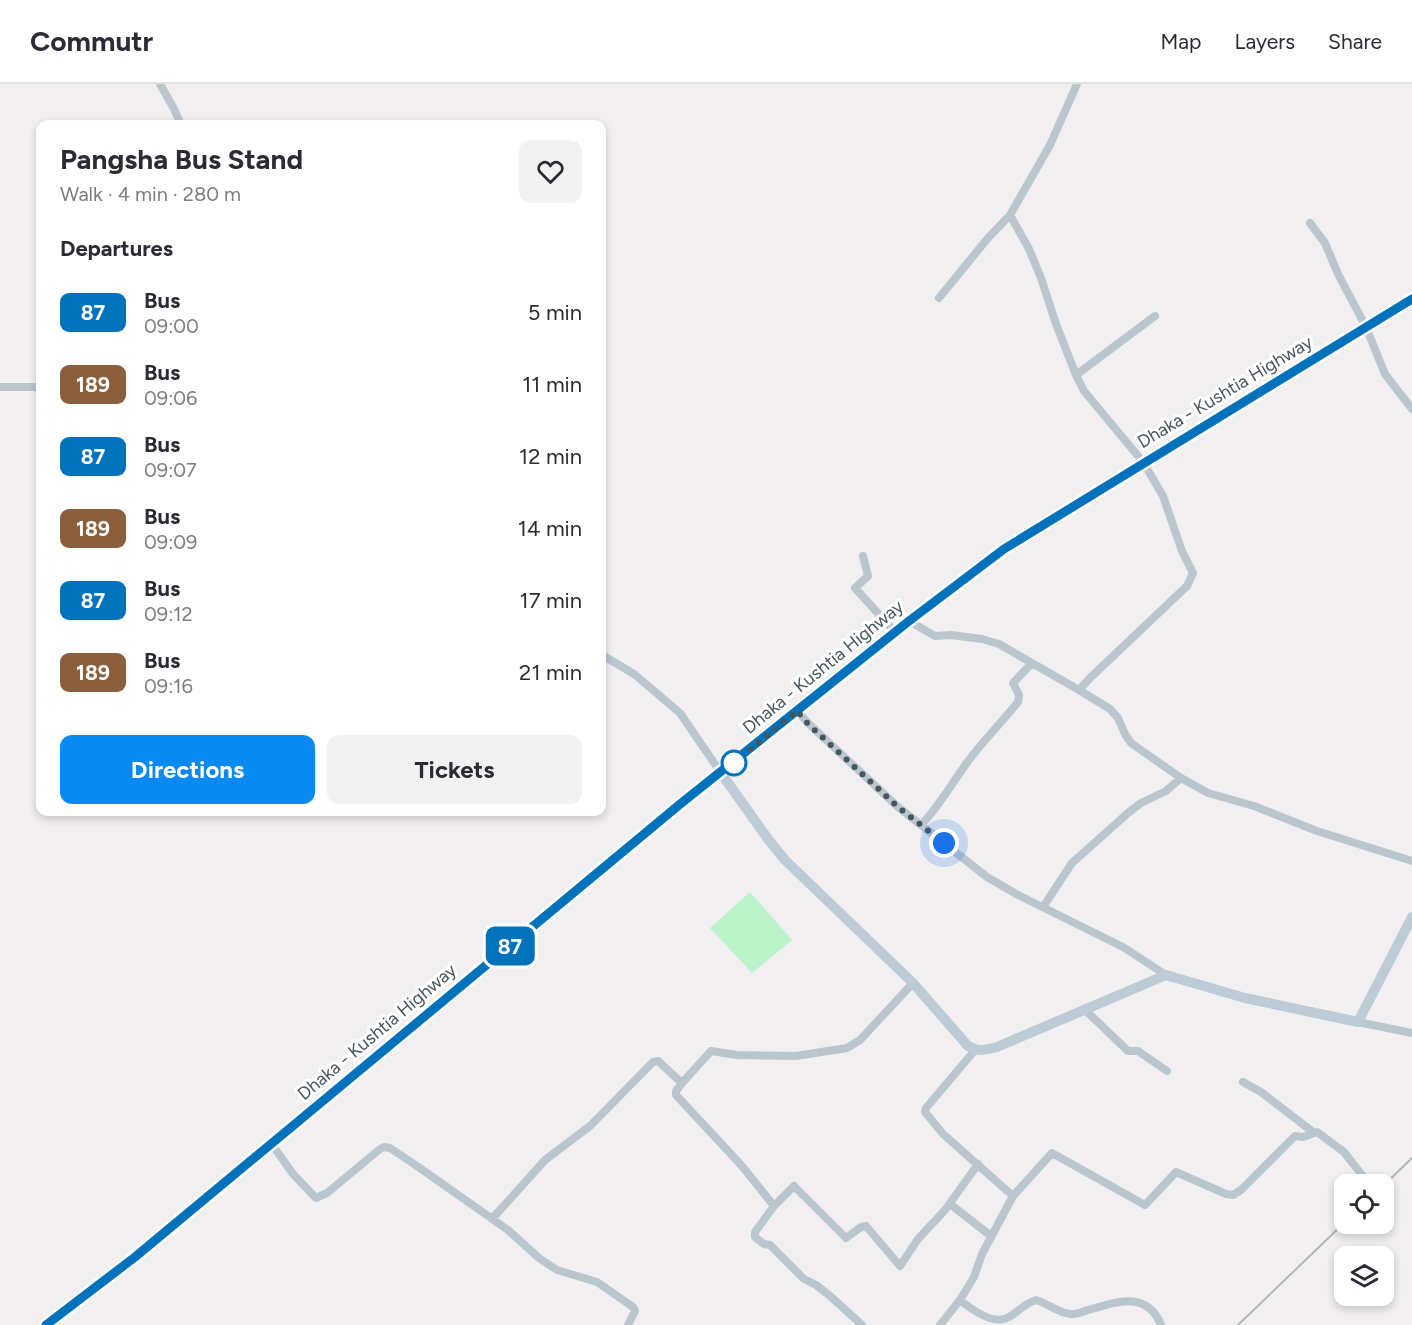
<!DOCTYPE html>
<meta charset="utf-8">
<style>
body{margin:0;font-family:Figtree,sans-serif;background:#f2f2f3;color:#2b2b33;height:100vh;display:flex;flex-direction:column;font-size:22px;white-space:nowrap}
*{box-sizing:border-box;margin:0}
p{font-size:20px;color:#7c7c81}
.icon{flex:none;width:33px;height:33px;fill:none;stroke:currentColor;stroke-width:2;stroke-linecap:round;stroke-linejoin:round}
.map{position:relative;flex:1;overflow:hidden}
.drawer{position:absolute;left:36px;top:36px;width:570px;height:696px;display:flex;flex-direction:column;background:#fff;border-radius:12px;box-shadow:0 3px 9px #0003}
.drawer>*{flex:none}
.badge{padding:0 12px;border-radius:9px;font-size:21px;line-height:39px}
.tools{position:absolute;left:1334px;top:1090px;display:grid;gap:12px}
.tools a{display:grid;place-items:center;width:60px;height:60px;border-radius:12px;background:#fff;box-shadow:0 3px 9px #0003;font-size:30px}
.you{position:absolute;width:30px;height:30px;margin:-15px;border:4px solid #fff;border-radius:50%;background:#1a73e8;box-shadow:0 0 0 9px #1a73e833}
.map>.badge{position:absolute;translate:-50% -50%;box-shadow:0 0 0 3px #fff}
h2{padding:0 24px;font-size:22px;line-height:54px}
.round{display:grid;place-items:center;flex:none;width:63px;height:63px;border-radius:12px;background:#f2f2f3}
.head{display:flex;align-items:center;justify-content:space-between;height:102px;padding:0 24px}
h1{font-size:28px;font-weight:700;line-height:45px}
.action{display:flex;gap:12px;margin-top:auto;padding:12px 24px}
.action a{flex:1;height:69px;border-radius:12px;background:#098af3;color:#fff;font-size:24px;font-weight:700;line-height:69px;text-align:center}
.action a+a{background:#f2f2f3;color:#2b2b33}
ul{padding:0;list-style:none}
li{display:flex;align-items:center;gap:18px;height:72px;padding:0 24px}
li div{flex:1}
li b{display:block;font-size:22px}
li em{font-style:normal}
li .badge{min-width:66px;font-weight:700;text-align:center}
header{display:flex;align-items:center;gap:36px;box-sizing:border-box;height:84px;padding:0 30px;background:#fff;border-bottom:2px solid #e1e1e2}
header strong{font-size:28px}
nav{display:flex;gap:33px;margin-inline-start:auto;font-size:21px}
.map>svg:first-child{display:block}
</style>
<header>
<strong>Commutr</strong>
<nav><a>Map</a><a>Layers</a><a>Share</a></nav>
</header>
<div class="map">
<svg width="1412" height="1241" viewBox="0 0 1412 1241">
<rect width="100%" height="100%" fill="#f2eff0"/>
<!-- green -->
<path fill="#baf3ca" d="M750,808L792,856L752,889L710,844Z"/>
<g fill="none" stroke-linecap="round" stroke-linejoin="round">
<!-- street -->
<path stroke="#bac6ce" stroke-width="8" d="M160,0L173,23L181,40
M1310,139L1325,159L1338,190L1366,243L1385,290L1412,325
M939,214L988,154L1010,131L1050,61L1077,0
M1076,291L1155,232
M0,303H40
M863,472L868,492L855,504L895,548
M909,537L935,552L951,551L982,555L999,560L1079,606L1090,594L1187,502L1193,489L1182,467L1163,412L1143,378L1084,307L1076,291L1056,240L1041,194L1029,165L1010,131
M602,571L634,590L680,629L721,689
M1079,606L1110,625L1118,634L1125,650L1131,659L1181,694L1208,709L1254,722L1317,747L1412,777
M797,627L809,640L898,723L987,793L1018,811L1123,863L1166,891
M921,741C939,723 953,697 969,676C984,656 1002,638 1018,618L1019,611L1013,599L1032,579
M1043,823L1072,779L1128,729L1141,719L1166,707L1181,694
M1084,925L1128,967H1138L1167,987
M1358,938L1412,949
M975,966L926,1024L925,1028L943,1050L1013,1112
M1243,998L1261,1008L1313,1048
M682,999L676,1007V1011L742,1082L774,1122L755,1148V1153L764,1160L770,1161L804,1195L816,1201L829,1211L862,1241
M271,1059L293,1090L316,1114L327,1109L380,1065L384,1063L390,1064L417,1082L508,1146L539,1174L557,1186L597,1198L633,1223L635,1227L628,1241
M950,1120L991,1152
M774,1122L794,1102L846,1154L861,1143L866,1142L900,1182L918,1155L945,1126L978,1080
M492,1135L545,1076L590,1042L653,978L658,977L682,999L711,967L737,971L796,972L847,964L860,956L913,899
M960,1216C971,1225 992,1241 1007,1234C1017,1229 1025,1219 1036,1216C1047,1219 1058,1229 1070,1230C1076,1231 1083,1228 1088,1226C1116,1218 1147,1206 1161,1241
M940,1241L960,1216L974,1193L982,1170L1013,1112L1052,1069L1145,1121L1176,1088L1226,1110L1233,1111L1241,1106L1295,1052L1303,1053L1317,1048L1344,1068L1365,1095"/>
<!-- secondary -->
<path stroke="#bccbd5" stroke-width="10" d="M721,689L768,755L785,776L913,899L968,962C978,968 985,966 997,963L1166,891L1245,914L1358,938L1412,833"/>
<!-- primary -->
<path stroke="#adc3d1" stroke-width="12" d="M46,1241L134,1173L679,721L909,537L1004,465L1412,215"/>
<!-- rail -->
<path stroke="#b1b6bb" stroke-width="2" d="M1383,1102L1412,1074
M1238,1241L1344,1139"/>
</g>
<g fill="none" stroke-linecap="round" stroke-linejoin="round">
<defs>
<path id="line" d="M46,1241L135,1173L679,721L909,537L1004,465L1412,215"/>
</defs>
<!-- line casing -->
<use href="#line" stroke="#fff" stroke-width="14"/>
<!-- line -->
<use href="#line" stroke="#0072bc" stroke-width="9"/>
<!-- walk -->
<path stroke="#46565f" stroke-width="6" stroke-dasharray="0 10.8" d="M734,679L797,627L808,640L898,723L944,759"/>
</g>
<!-- markers -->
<circle fill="#fff" stroke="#0072bc" stroke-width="3" cx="734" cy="679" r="12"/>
<g text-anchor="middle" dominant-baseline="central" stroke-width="6" stroke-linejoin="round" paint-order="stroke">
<!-- street labels -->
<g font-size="18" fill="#46565f" stroke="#fff">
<text transform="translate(1225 308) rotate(-31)">Dhaka - Kushtia Highway</text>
<text transform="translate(823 583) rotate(-39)">Dhaka - Kushtia Highway</text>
<text transform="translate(377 948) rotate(-40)">Dhaka - Kushtia Highway</text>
</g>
</g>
</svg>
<div class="tools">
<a><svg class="icon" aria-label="locate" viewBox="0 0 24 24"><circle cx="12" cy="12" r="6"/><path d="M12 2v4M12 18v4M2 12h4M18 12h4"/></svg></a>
<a><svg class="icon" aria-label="layers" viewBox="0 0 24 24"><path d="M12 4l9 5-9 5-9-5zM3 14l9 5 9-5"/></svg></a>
</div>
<div class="you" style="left:944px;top:759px"></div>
<b class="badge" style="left:510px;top:862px;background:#0072bc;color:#fff">87</b>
<section class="drawer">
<div class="head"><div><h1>Pangsha Bus Stand</h1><p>Walk · 4 min · 280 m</p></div><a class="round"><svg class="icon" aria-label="heart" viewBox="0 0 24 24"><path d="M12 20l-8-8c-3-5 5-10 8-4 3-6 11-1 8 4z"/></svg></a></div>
<h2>Departures</h2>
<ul>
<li><span class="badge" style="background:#0072bc;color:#fff">87</span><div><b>Bus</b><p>09:00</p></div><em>5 min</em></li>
<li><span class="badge" style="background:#8b5e3c;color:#fff">189</span><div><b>Bus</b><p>09:06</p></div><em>11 min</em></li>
<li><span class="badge" style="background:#0072bc;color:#fff">87</span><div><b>Bus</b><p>09:07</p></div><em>12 min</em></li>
<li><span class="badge" style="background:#8b5e3c;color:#fff">189</span><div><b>Bus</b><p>09:09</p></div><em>14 min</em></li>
<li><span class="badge" style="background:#0072bc;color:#fff">87</span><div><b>Bus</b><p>09:12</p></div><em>17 min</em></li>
<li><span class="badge" style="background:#8b5e3c;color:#fff">189</span><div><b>Bus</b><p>09:16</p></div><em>21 min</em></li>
</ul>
<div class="action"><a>Directions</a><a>Tickets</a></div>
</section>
</div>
